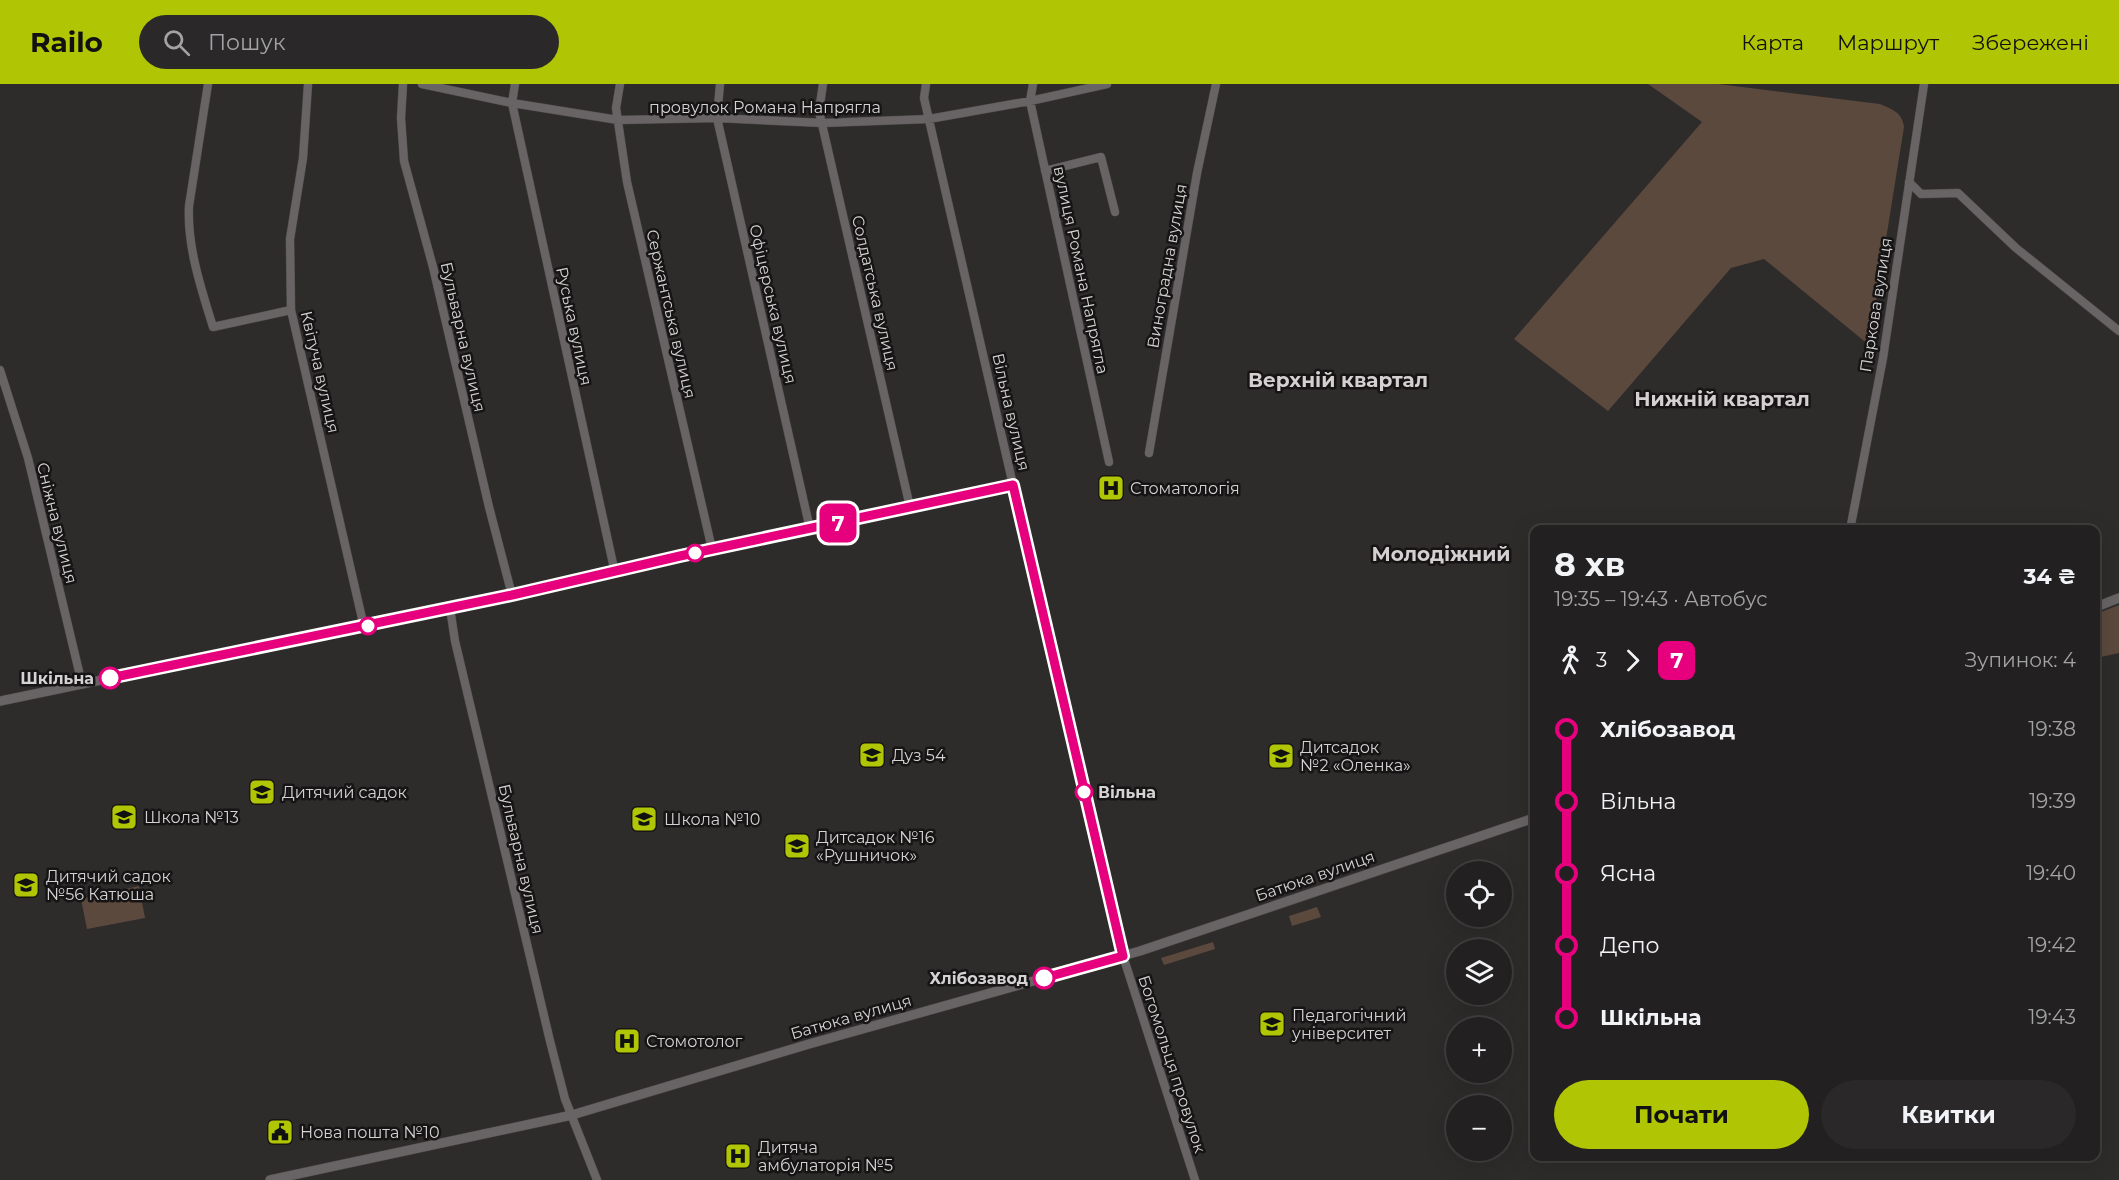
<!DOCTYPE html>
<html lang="uk">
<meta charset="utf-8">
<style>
body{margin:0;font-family:Montserrat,sans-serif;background:#2a2829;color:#f1f3f6;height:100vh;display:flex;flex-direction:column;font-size:22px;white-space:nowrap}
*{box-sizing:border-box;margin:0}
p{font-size:20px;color:#a2a3a5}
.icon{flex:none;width:33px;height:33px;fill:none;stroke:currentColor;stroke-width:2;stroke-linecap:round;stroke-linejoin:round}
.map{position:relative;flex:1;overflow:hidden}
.panel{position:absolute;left:1530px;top:441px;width:570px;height:636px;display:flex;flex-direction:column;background:#222020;border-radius:12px;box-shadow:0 6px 24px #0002,0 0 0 2px #3f3e3e}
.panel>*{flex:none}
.badge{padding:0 12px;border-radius:9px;font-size:21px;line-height:39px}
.buttons{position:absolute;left:1446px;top:777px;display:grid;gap:12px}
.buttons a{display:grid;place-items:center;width:66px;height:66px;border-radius:50%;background:#222020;box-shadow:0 6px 24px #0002,0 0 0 2px #3f3e3e;font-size:30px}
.map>.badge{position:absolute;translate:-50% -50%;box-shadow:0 0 0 3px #fff}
.legs{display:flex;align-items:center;gap:9px;height:66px;padding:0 24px;font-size:20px}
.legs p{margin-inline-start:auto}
.summary{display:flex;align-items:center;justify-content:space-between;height:102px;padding:0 24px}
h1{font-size:33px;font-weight:700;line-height:45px}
.action{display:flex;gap:12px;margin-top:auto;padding:12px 24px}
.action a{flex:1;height:69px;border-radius:36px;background:#b0c503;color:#111;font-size:24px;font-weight:700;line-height:69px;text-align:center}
.action a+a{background:#2a2829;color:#f1f3f6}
ul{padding:0 24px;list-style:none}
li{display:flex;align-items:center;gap:21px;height:72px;font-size:22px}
li i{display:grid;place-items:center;width:9px;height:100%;margin:0 8px;background:currentColor}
li i::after{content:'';width:15px;height:15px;margin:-8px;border:4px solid;border-radius:50%;background:#222020}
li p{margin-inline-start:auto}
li:first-child i{background:linear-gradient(#0000 50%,currentColor 0)}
li:last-child i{background:linear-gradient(currentColor 50%,#0000 0)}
header{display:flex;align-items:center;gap:36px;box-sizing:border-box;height:84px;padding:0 30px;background:#b0c503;color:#111}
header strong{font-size:28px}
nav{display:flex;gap:33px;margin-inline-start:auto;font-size:21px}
.search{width:420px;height:54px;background:#2a2829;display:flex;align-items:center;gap:15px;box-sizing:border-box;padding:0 21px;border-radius:33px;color:#a2a3a5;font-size:22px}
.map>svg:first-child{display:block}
</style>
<header>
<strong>Railo</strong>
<div class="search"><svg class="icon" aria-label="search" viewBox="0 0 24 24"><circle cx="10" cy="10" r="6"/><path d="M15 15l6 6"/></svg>Пошук</div>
<nav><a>Карта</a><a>Маршрут</a><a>Збережені</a></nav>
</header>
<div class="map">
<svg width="2119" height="1096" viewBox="0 0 2119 1096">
<rect width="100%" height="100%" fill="#2e2b2b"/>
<!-- green -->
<path fill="#5c493d" d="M1648,0H1718L1880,20C1893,26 1902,28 1904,43L1869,261L1764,175L1731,184L1608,327L1514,255L1702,38Z
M2119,521V569L2096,574V530Z
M139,802L145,834L87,845L81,815Z
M1317,823L1321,833L1292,842L1289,832Z
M1213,858L1215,865L1164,881L1161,874Z"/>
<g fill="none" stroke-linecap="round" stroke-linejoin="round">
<defs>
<path id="minor" d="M208,0L189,122C187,163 201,204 213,243L291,226
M308,0L303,74L290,155L291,226L364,543
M403,0L401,34L404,77L433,183L489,423L512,511
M422,0L512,19L618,36L717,34L823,39L929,35L1030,17L1107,0
M515,0L512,19L615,489
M620,0L616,24L627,98L712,465
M720,0L717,34L810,445
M823,0L819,27L910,423
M926,0L924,14L1013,401
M1033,0L1030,17L1109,378
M1045,87L1101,73L1115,128
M1909,98L1921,110L1958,109L2016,164L2119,247
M0,286L28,374L82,600
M1149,369L1197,89L1216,0
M1850,446L1883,274L1924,0
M450,524L455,557L550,957L565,1015L597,1096
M1123,872L1195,1096"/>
<path id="tertiary" d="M2096,523L2119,514
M0,617L512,511L680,472L1013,401L1123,872
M270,1096L572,1031L809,960L1140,867L1534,734"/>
</defs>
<!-- minor casing -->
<use href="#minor" stroke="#4c4949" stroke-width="9"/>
<!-- tertiary casing -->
<use href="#tertiary" stroke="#4c4949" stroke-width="10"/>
<!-- minor -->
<use href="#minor" stroke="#686465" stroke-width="8"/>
<!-- tertiary -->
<use href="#tertiary" stroke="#686465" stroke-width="9"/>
</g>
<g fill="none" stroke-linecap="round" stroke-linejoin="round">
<defs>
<path id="line-1" d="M110,594L512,511L680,472L1013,401L1123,872L1044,894"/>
</defs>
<!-- line-1 casing -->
<use href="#line-1" stroke="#fff" stroke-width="14"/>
<!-- line-1 -->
<use href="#line-1" stroke="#e6007e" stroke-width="9"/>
</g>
<!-- icons -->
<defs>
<symbol id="hospital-square" viewBox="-11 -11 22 22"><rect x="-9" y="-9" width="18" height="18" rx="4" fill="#b0c503" stroke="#161414"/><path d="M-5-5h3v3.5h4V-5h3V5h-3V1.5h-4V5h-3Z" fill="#111"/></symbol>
<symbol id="school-square" viewBox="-11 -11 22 22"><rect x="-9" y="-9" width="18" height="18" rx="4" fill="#b0c503" stroke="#161414"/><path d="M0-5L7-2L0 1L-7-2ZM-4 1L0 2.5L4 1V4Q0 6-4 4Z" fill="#111"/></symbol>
<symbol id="university-square" viewBox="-11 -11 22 22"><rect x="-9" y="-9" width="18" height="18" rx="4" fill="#b0c503" stroke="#161414"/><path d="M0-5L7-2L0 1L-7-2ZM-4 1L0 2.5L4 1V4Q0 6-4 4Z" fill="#111"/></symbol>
<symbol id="civic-square" viewBox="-11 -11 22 22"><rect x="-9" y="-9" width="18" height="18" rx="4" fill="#b0c503" stroke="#161414"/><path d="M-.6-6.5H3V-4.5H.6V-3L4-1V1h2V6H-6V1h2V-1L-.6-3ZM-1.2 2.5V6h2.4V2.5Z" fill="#111"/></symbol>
</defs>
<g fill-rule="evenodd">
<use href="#hospital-square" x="1096" y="389" width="30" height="30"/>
<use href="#school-square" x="857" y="656" width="30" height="30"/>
<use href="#school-square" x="1266" y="657" width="30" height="30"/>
<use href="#school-square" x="247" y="693" width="30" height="30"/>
<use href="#school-square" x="109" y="718" width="30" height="30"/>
<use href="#school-square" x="629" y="720" width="30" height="30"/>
<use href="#school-square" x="782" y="747" width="30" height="30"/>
<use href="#school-square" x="11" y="786" width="30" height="30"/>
<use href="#university-square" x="1257" y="925" width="30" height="30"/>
<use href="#hospital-square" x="612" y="942" width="30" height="30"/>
<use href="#civic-square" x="265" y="1033" width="30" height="30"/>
<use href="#hospital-square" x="723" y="1057" width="30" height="30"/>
</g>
<!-- markers -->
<g fill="#fff" stroke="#e6007e" stroke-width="3">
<circle cx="695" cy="469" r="8"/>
<circle cx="368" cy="542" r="8"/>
<circle cx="110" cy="594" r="10"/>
<circle cx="1084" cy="708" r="8"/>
<circle cx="1044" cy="894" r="10"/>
</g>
<g text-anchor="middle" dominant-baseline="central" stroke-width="5" stroke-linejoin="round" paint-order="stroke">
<!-- street labels -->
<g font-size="16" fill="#d4d2d2" stroke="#161414">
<text x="765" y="23">провулок Романа Напрягла</text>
<text transform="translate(1167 182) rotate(-80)">Виноградна вулиця</text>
<text transform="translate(1081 186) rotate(78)">вулиця Романа Напрягла</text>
<text transform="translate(875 209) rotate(77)">Солдатська вулиця</text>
<text transform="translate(773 220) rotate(77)">Офіцерська вулиця</text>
<text transform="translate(1876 221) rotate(-81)">Паркова вулиця</text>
<text transform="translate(671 230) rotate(77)">Сержантська вулиця</text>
<text transform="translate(574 242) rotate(78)">Руська вулиця</text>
<text transform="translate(463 253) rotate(77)">Бульварна вулиця</text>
<text transform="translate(320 288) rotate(77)">Квітуча вулиця</text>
<text transform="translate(1011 328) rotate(77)">Вільна вулиця</text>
<text transform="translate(57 439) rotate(76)">Сніжна вулиця</text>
<text transform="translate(521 775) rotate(77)">Бульварна вулиця</text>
<text transform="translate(1315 792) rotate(-19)">Батюка вулиця</text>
<text transform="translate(851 933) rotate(-16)">Батюка вулиця</text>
<text transform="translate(1172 980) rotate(72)">Богомольця провулок</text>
</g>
<!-- poi labels -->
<g font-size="16" fill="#d4d2d2" stroke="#161414" text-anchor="start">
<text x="1130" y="404">Стоматологія</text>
<text x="1300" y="663">Дитсадок<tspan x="1300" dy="18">№2 «Оленка»</tspan></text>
<text x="892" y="671">Дуз 54</text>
<text x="282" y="708">Дитячий садок</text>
<text x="144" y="733">Школа №13</text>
<text x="664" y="735">Школа №10</text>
<text x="816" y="753">Дитсадок №16<tspan x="816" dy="18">«Рушничок»</tspan></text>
<text x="46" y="792">Дитячий садок<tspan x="46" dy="18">№56 Катюша</tspan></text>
<text x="1292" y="931">Педагогічний<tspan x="1292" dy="18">університет</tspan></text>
<text x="646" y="957">Стомотолог</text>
<text x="300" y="1048">Нова пошта №10</text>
<text x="758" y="1063">Дитяча<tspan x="758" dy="18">амбулаторія №5</tspan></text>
</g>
<!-- stop labels -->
<g font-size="16" font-weight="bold" fill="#d4d2d2" stroke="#161414" text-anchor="end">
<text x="94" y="594">Шкільна</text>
<text x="1098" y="708" text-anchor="start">Вільна</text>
<text x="1028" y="894">Хлібозавод</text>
</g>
<!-- quarter labels -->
<g font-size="20" font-weight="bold" fill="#d4cfd0" stroke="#161414">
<text x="1338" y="296">Верхній квартал</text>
<text x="1722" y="315">Нижній квартал</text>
<text x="1441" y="470">Молодіжний</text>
</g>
</g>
</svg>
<div class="buttons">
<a><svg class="icon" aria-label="locate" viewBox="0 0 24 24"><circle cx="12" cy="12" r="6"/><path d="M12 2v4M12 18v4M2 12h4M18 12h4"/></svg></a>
<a><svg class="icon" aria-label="layers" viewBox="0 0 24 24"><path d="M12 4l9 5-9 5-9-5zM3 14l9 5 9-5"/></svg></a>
<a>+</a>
<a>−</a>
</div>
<b class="badge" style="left:838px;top:439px;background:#e6007e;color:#fff">7</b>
<section class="panel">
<div class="summary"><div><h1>8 хв</h1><p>19:35 – 19:43 · Автобус</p></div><b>34 ₴</b></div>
<div class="legs"><svg class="icon" aria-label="walk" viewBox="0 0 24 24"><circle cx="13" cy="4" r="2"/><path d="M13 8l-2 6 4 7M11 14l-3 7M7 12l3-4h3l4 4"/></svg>3<svg class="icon" aria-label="forward" viewBox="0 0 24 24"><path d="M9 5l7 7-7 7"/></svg><b class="badge" style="background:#e6007e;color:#fff">7</b><p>Зупинок: 4</p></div>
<ul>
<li><i style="color:#e6007e"></i><b>Хлібозавод</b><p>19:38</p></li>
<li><i style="color:#e6007e"></i><span>Вільна</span><p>19:39</p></li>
<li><i style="color:#e6007e"></i><span>Ясна</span><p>19:40</p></li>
<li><i style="color:#e6007e"></i><span>Депо</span><p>19:42</p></li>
<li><i style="color:#e6007e"></i><b>Шкільна</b><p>19:43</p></li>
</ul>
<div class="action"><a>Почати</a><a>Квитки</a></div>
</section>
</div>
